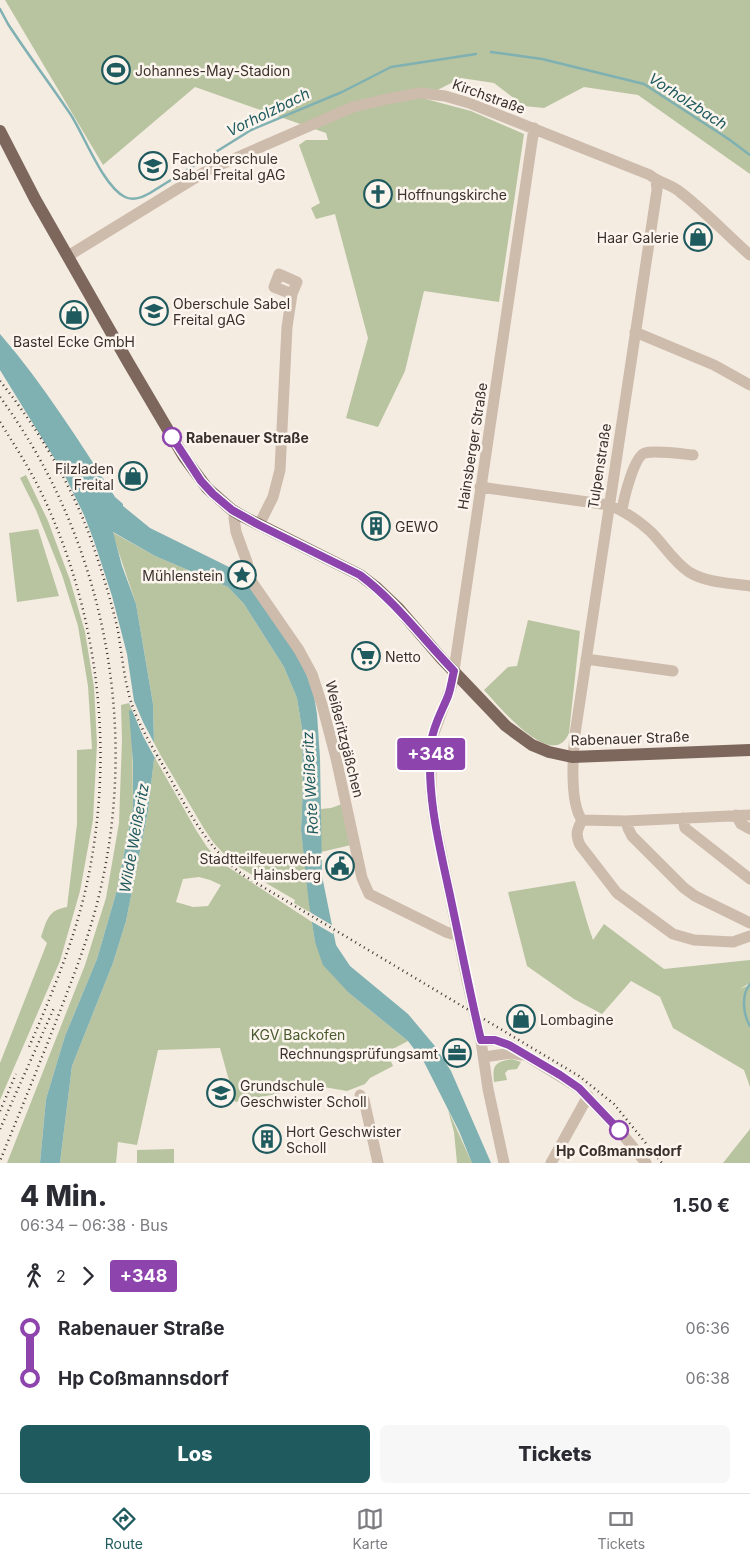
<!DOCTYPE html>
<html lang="de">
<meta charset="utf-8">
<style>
body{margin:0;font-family:Inter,sans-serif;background:#f7f7f7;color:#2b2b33;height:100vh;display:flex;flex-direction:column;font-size:19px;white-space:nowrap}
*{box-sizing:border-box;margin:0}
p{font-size:16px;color:#7c7c81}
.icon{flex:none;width:28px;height:28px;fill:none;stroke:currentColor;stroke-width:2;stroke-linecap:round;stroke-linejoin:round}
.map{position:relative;height:1163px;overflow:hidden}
.panel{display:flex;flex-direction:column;background:#fff;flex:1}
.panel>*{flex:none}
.badge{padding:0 10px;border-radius:4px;font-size:18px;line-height:32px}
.map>.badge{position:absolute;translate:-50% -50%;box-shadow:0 0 0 2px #fff}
.legs{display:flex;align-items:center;gap:8px;height:55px;padding:0 20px;font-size:16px}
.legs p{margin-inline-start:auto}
.overview{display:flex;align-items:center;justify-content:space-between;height:85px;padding:0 20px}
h1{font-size:28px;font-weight:800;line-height:38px}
.button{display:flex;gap:10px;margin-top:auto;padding:10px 20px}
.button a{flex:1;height:58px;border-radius:8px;background:#1f5a5e;color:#fff;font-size:20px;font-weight:800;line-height:58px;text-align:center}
.button a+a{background:#f7f7f7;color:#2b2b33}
ul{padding:0 20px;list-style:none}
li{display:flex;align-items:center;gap:18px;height:50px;font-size:19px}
li i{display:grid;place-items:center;width:8px;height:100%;margin:0 6px;background:currentColor}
li i::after{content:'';width:12px;height:12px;margin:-6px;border:4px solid;border-radius:50%;background:#fff}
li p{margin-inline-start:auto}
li:first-child i{background:linear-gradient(#0000 50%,currentColor 0)}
li:last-child i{background:linear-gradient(currentColor 50%,#0000 0)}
.menu{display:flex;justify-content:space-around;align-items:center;height:70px;border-top:1px solid #e1e1e2;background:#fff;font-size:14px;color:#7c7c81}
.menu a{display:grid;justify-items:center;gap:2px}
.menu .active{color:#1f5a5e}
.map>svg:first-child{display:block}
</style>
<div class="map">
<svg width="750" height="1163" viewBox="0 0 750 1163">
<rect width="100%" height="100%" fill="#f4ebe1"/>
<!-- green -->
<path fill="#b8c4a0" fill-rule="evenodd" d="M5,0H750V174L638,95L584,87L544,108L524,106L494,83L461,78L422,98L471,111L524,134L499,302L424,291L405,371L378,427L346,418L368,338L335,214L316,219L311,208L320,203L299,145L306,140H328L326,133L195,87L103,165Z
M26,475L48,521L70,580L85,632L94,687L97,744L93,820L80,891L60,961L0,1100V1063L47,943L41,937C47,920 48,910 67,907L77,824V750L92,749L88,686L78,626L62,575L36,510L20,478Z
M38,529L59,596L17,602L9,533Z
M112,532L155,556L228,587L244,604L284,667L297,698L302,729L303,785L301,830L311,913L294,903L295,900L232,863L213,842L203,827L154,744L153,704L136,604Z
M528,620L580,631L569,733C553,773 497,704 484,690L508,667L517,666Z
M129,703L132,710L133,808L117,890L97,959L65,1036L46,1099L40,1163H7L85,965L106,898L119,823L122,740L121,705Z
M154,758H155L196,830L207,847L222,863L312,922L315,942L349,993L408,1041L387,1052L393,1066L370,1078L365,1084L347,1091L318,1086L235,1102L220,1048L158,1050L137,1145L118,1142L116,1163H60L72,1066L113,963L126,921L148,811ZM199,877L210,880L221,885L208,906L193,907L176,902L183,879Z
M342,804L351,845L321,852V809L331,808Z
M575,881L587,922L593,940L604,924L664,969L750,960V983L740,989L750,985V1087L744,1070L673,1028L660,997L631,981L602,1014L574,999L527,966L508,892Z
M512,1059L521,1062L517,1069L508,1070L505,1073L507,1080L494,1082C492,1065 495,1062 512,1059Z
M448,1110L472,1163H457L454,1132Z
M750,1129V1163H723Z
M174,1149V1163H137V1150Z"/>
<!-- water -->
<path fill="#7fb0b2" d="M0,334C44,385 79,441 115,497L123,504V506L150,528L229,567L243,579L268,610L301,659L314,696L317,714L320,758L322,876L336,945L350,966L408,1014L434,1045L451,1071L491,1163H472L459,1131L424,1062L408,1041L349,993L323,965L315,942L309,904L301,830L303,785L302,729L297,698L284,667L244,604L228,587L155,556L113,532L122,566L136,604L153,704L154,744L160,754L154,759L148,811L126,921L113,963L72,1066L60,1163H40L46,1099L65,1036L97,959L117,890L133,808V763L129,711L132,710L129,703L134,701L127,654L112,596L94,541L84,515L64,474L0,370Z"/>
<!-- pier -->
<path fill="#f4ebe1" d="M134,701L143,722L160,754L155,758L143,736L129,703Z
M308,911L335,927L333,934L309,920Z"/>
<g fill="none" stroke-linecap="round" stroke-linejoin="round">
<!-- stream -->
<path stroke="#7fb0b2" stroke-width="2.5" d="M0,9L8,24C28,55 51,85 71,115C85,137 103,186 125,197C133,201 143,197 150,193L251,130L342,92L391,67L476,54
M491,52L542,59L644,84L730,140L750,155
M750,984C741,995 743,1014 750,1026"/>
<!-- minor -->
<path stroke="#cdbbac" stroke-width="11" d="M656,180L657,190L575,734C573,755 569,802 582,820L626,821L750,815
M68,256L208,170L353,107L387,99L420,93L445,96L469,103L650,175C659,183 671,184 680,192C705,211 727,235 750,255
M635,332L714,365L750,385
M480,487L609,505C624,511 639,521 651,532C664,545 674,562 689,572C707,583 730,583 750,586
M622,510C624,498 634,456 645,453C654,450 683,454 693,455
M236,513L234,518L236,532L247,562L250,579L299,650L312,674L322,705L336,758L362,878L369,894L446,932L452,934L458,933
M259,525L273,497L280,470L287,327L292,294L297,282L279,274L274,287L292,294
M586,659L673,671
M736,815L741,824L750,829
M683,818L685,828L750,879
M582,820C577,830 575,834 580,845L617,893L673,934L694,940L733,942L750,936
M626,821L628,828L632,836L684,888L695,896L750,923
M481,1041L495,1040L509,1045L579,1088L619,1130L646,1163
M484,1057L512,1053L522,1055
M360,1095L364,1100L378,1163
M504,1163L488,1089L481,1041L467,980L434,817L431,791V741L452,684L534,128
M551,1163L588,1096"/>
<!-- major -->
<path stroke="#7d675c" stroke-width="12" d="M0,131L35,199L128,362L184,457L207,488L232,510L244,517L360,575L377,588L398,608L441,658L506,726L532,745L549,752L572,757L750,750"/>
<!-- rail -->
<path stroke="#3b302b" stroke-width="2.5" stroke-dasharray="1 4" stroke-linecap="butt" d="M0,381C40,431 75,490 95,551C104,578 112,604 118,631C122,655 124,679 131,702C139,726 153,748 165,769C188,810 205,846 243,875L579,1076L614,1104L662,1163
M0,397C102,536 139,719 101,887C92,928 77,967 62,1006C42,1058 21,1109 0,1161
M0,422C15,446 30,469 42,494C99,614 115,753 87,883C75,939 52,994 29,1047
M0,1111L16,1074
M0,1129L54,1008"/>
</g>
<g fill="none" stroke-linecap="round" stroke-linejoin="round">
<defs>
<path id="line-1" d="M172,437L201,481L213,494L232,510L259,525L360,575C396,602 422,638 454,671C452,679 451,688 448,696C442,711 433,726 431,743C426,796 440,848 451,900C461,947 470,994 481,1040H495L509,1045L560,1075L579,1088L619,1130"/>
</defs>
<!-- line-1 casing -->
<use href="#line-1" stroke="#fff" stroke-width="11"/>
<!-- line-1 -->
<use href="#line-1" stroke="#8e44ad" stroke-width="8"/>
</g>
<!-- icons -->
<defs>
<symbol id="stadium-ring" viewBox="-11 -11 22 22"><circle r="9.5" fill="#fbf5ee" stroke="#1f5a5e" stroke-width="1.5"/><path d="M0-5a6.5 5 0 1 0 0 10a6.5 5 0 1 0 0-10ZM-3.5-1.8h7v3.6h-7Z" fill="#1f5a5e"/></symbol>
<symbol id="university-ring" viewBox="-11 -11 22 22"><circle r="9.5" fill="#fbf5ee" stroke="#1f5a5e" stroke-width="1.5"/><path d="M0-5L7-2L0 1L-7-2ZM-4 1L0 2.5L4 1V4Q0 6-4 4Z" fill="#1f5a5e"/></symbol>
<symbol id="church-ring" viewBox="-11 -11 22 22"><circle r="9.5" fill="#fbf5ee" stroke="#1f5a5e" stroke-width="1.5"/><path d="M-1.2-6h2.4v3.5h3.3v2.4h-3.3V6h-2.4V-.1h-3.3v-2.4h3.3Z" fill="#1f5a5e"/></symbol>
<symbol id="shop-ring" viewBox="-11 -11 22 22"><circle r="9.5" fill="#fbf5ee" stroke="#1f5a5e" stroke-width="1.5"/><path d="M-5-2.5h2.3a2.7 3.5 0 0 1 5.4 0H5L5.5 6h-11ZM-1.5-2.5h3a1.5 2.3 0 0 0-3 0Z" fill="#1f5a5e"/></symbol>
<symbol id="school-ring" viewBox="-11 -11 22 22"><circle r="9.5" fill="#fbf5ee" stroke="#1f5a5e" stroke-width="1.5"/><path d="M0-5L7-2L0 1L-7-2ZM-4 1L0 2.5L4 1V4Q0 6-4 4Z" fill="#1f5a5e"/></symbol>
<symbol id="building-ring" viewBox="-11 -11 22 22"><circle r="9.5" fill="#fbf5ee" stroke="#1f5a5e" stroke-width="1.5"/><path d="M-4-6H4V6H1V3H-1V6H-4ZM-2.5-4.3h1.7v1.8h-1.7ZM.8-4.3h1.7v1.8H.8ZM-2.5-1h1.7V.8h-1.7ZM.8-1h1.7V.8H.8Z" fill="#1f5a5e"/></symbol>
<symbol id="sight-ring" viewBox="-11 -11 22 22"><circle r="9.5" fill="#fbf5ee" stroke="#1f5a5e" stroke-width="1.5"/><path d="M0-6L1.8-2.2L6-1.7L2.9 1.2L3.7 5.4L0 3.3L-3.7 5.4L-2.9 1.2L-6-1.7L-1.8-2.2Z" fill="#1f5a5e"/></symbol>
<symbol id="supermarket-ring" viewBox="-11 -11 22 22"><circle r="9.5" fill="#fbf5ee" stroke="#1f5a5e" stroke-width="1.5"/><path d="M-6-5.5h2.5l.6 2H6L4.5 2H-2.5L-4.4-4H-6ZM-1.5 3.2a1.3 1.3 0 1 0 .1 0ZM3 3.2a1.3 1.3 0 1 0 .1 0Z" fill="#1f5a5e"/></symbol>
<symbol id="civic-ring" viewBox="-11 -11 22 22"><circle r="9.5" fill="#fbf5ee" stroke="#1f5a5e" stroke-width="1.5"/><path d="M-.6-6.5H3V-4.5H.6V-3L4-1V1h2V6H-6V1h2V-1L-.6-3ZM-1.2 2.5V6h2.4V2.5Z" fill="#1f5a5e"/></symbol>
<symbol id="office-ring" viewBox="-11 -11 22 22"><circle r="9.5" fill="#fbf5ee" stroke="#1f5a5e" stroke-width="1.5"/><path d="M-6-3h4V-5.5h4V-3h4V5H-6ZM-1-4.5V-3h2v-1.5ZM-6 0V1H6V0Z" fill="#1f5a5e"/></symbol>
</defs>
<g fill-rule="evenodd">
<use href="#stadium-ring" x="100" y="54" width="32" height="32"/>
<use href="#university-ring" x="137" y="150" width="32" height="32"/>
<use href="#church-ring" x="362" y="178" width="32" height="32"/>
<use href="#shop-ring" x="682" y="221" width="32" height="32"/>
<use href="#school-ring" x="138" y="295" width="32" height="32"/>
<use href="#shop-ring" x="58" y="299" width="32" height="32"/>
<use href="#shop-ring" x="117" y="460" width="32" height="32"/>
<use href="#building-ring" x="360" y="510" width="32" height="32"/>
<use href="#sight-ring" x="226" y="559" width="32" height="32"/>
<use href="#supermarket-ring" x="350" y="640" width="32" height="32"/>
<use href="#civic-ring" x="324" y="850" width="32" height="32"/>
<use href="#shop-ring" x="505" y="1003" width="32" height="32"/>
<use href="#office-ring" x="441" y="1037" width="32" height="32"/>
<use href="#school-ring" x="205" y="1077" width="32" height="32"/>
<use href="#building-ring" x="251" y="1123" width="32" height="32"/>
</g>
<!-- markers -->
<g fill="#fff" stroke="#8e44ad" stroke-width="2.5">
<circle cx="172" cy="437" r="9"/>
<circle cx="619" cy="1130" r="9"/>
</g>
<g text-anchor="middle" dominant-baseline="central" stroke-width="5" stroke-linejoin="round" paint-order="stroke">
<!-- poi labels -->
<g font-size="14" fill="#3b302b" stroke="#fbf5ee" text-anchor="start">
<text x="135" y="70">Johannes-May-Stadion</text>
<text x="172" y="158">Fachoberschule<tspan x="172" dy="16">Sabel Freital gAG</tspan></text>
<text x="397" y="194">Hoffnungskirche</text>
<text x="679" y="237" text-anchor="end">Haar Galerie</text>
<text x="173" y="303">Oberschule Sabel<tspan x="173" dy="16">Freital gAG</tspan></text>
<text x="74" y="341" text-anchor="middle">Bastel Ecke GmbH</text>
<text x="114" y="468" text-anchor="end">Filzladen<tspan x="114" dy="16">Freital</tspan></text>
<text x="395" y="526">GEWO</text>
<text x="223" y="575" text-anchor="end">Mühlenstein</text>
<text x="385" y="656">Netto</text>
<text x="321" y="858" text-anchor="end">Stadtteilfeuerwehr<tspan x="321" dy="16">Hainsberg</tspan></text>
<text x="540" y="1019">Lombagine</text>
<text x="438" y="1053" text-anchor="end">Rechnungsprüfungsamt</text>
<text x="240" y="1085">Grundschule<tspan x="240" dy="16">Geschwister Scholl</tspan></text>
<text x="286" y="1131">Hort Geschwister<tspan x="286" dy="16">Scholl</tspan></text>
</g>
<!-- street labels -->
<g font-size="14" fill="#3b302b" stroke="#fbf5ee">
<text transform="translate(489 96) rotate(20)">Kirchstraße</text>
<text transform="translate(472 446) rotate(-81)">Hainsberger Straße</text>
<text transform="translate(599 466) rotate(-81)">Tulpenstraße</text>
<text transform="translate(630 738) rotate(-2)">Rabenauer Straße</text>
<text transform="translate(345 739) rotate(76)">Weißeritzgäßchen</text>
</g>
<!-- stop labels -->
<g font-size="14" font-weight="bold" fill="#3b302b" stroke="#fbf5ee" text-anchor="start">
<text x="186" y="437">Rabenauer Straße</text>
<text x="619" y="1150" text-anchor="middle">Hp Coßmannsdorf</text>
</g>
<!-- park labels -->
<g font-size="14" fill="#4a5a2e" stroke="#fbf5ee">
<text x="298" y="1034">KGV Backofen</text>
</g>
<!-- water labels -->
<g font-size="15" font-style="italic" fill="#1f5a5e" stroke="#fbf5ee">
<text transform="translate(688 101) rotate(33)">Vorholzbach</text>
<text transform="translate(268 112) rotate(-26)">Vorholzbach</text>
<text transform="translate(310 783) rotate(-93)">Rote Weißeritz</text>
<text transform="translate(134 838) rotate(-80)">Wilde Weißeritz</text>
</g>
</g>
</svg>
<b class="badge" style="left:431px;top:754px;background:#8e44ad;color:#fff">+348</b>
</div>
<section class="panel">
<div class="overview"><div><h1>4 Min.</h1><p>06:34 – 06:38 · Bus</p></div><b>1.50 €</b></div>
<div class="legs"><svg class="icon" aria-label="walk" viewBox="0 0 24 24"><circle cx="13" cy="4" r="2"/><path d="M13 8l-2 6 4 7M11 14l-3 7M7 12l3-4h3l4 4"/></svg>2<svg class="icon" aria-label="forward" viewBox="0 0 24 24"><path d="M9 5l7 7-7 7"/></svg><b class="badge" style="background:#8e44ad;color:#fff">+348</b></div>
<ul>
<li><i style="color:#8e44ad"></i><b>Rabenauer Straße</b><p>06:36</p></li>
<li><i style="color:#8e44ad"></i><b>Hp Coßmannsdorf</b><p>06:38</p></li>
</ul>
<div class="button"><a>Los</a><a>Tickets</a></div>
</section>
<nav class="menu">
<a class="active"><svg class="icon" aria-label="directions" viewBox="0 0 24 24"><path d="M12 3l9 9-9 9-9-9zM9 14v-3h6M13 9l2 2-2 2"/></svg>Route</a>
<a><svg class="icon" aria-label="map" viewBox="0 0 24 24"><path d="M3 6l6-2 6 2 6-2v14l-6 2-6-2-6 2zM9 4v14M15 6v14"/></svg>Karte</a>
<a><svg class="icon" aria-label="tickets" viewBox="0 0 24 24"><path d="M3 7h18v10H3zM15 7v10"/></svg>Tickets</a>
</nav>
